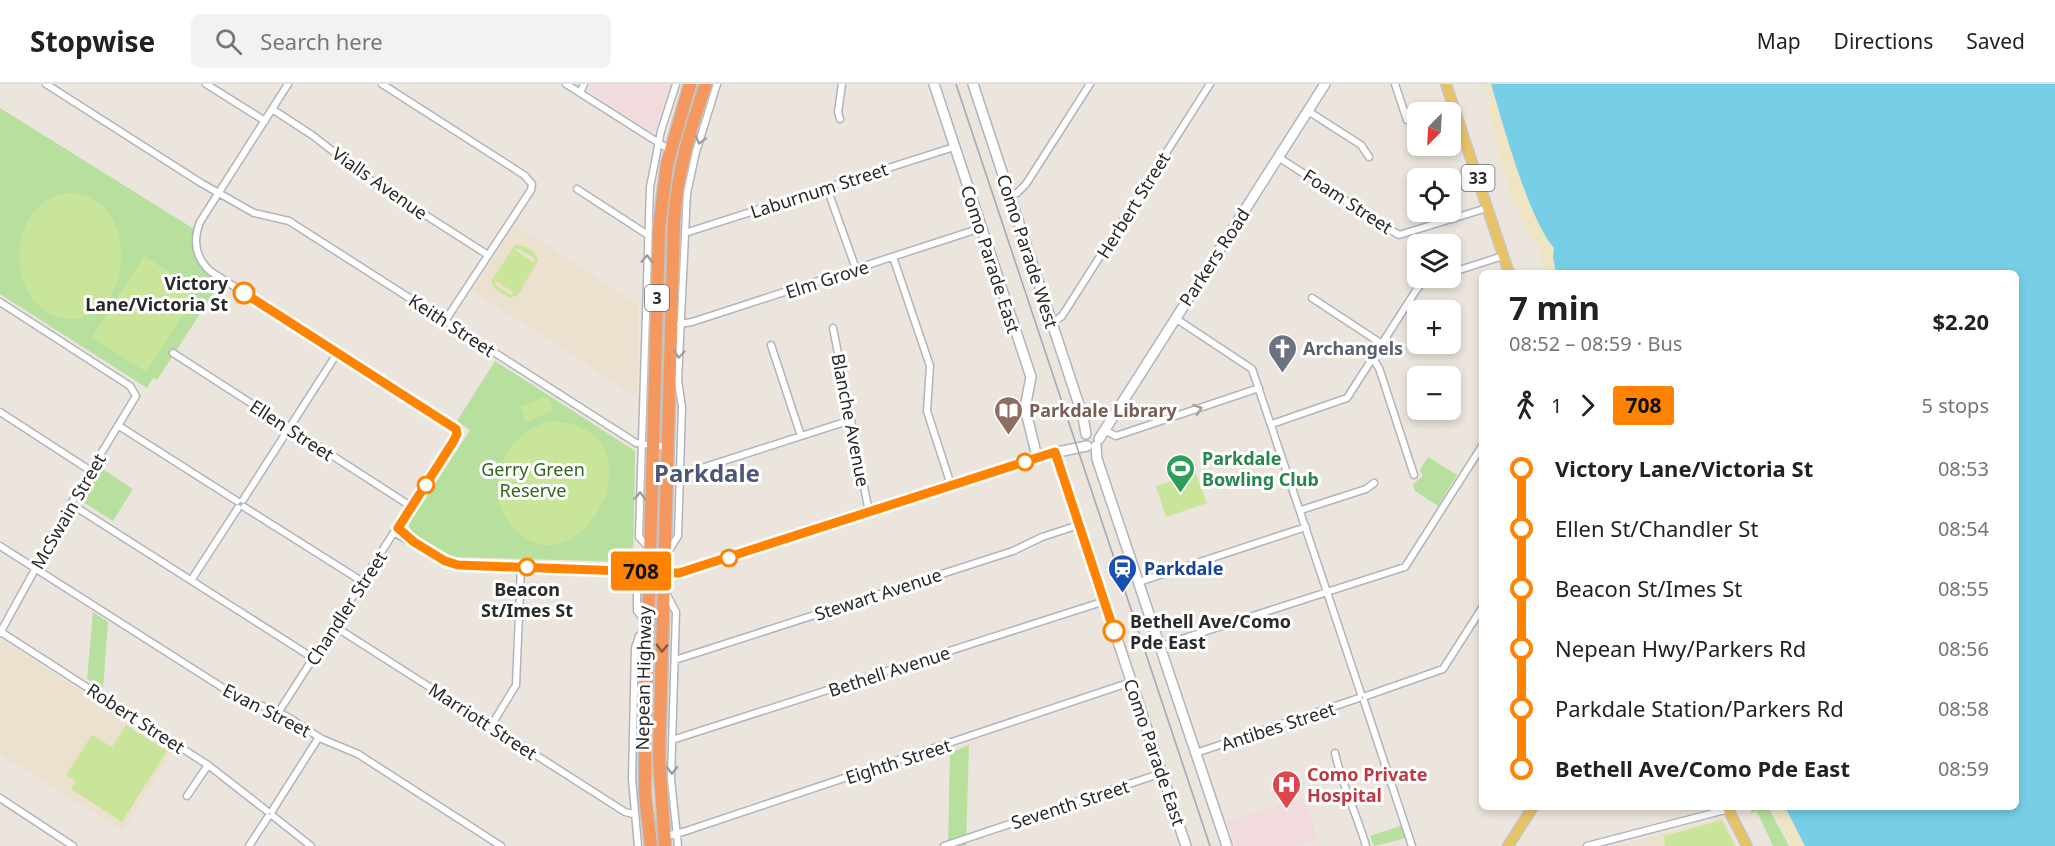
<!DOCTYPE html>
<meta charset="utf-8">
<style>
body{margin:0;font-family:"Noto Sans",sans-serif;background:#f2f2f2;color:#222;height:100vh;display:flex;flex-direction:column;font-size:22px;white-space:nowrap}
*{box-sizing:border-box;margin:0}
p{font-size:20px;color:#767676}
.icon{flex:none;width:33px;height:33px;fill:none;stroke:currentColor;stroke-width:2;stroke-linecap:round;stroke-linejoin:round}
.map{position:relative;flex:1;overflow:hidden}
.details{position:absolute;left:1479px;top:186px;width:540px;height:540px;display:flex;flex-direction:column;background:#fff;border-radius:9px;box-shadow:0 3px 9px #0003}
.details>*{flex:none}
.badge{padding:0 12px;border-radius:4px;font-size:21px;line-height:39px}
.needle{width:39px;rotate:204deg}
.controls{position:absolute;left:1407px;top:18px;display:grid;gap:12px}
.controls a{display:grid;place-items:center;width:54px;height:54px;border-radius:9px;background:#fff;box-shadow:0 3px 9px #0003;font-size:30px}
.map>.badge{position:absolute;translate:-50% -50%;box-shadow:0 0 0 3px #fff}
.legs{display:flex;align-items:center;gap:9px;height:66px;padding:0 30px;font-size:20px}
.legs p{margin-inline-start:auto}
.summary{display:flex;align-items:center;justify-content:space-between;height:102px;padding:0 30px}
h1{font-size:33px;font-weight:700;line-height:45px}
ul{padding:0 30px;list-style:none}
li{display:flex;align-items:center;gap:21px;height:60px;font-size:22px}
li i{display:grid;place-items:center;width:9px;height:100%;margin:0 8px;background:currentColor}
li i::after{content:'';width:15px;height:15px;margin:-8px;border:4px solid;border-radius:50%;background:#fff}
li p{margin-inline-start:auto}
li:first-child i{background:linear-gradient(#0000 50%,currentColor 0)}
li:last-child i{background:linear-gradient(currentColor 50%,#0000 0)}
header{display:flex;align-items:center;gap:36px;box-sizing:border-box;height:84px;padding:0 30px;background:#fff;border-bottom:2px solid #e0e0e0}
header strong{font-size:28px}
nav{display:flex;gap:33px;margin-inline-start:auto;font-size:21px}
.search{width:420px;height:54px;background:#f2f2f2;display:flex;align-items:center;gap:15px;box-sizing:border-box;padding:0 21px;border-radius:9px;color:#767676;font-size:22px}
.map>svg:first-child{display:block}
</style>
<header>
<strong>Stopwise</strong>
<div class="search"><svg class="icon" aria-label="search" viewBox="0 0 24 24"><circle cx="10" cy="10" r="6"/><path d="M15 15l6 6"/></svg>Search here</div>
<nav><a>Map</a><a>Directions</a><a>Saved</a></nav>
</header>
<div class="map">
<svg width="2055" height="762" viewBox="0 0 2055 762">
<rect width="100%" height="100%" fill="#ebe5dd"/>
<!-- education -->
<path fill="#ece1ce" d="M515,141L639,221L637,313L473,207Z
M3,557L173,666L123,747L0,670V561Z
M1723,734L1737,762H1615Z"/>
<!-- medical -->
<path fill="#f2dbdd" d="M590,0H671L654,49L588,6Z
M1303,714L1318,755L1296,762H1235L1227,738Z"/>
<!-- green -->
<path fill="#b7df9d" d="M0,24L194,145C188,170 200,185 220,199L157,296L153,294L147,304L0,210Z
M495,277L635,367L633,478L453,473L411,448L409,440L470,346L457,337Z
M1428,373L1457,391L1438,422L1415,407L1413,400L1423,392L1420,386Z
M101,384L133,405L113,437L80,416Z
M93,528L108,538L103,605L87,595Z
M969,661L966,762H948L950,669Z
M1751,723H1768L1789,762H1773L1758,730L1756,727L1751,730Z
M1403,741L1407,754L1374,762L1370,752Z"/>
<!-- sand -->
<path fill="#efe5c2" d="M1483,0H1491L1504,43L1548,157L1554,164L1553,173L1556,189H1544L1538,160L1524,143L1511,112L1488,26L1490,16Z
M1772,723H1785L1805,762H1792Z"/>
<!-- pitch -->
<path fill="#c9e599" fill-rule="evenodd" d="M70,109C143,113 133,236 71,235C5,233 0,116 70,109Z
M515,161C524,160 537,168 538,177L518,211L510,214L495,205L491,197ZM516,164L533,173L535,177L515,208L511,211L497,202L494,198Z
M515,166L534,179L514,209L495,196Z
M144,172L198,207L146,288L92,253Z
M545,313L549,315L553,327L526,338L520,323Z
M552,337C673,345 576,518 512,442C479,404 505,347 552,337Z
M1196,389L1207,419L1166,433L1156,402Z
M126,641L167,667L122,738L71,705L76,697L66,691L92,651L112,663Z
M1722,736L1735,762H1665L1664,752Z"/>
<!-- water -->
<path fill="#76cfe7" d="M1491,0H2055V762H1805L1785,723H2016V189H1556L1553,173L1554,164C1529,136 1503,40 1491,0Z"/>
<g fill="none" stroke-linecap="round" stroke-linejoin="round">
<defs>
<path id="street" d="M46,0L201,99L254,129L289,137L636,359L668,363
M206,0L265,37
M382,0L524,91L532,100L531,106L445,237
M566,0L670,66
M1395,0L1407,36
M580,9L584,0
M272,25L312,51L366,93L488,171
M1308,27L1361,61L1369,73
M840,35L838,28L842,0
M1278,73L1399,151L1487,124
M827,104L856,185
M577,105L648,151
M1010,111L1017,109L1026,100L1090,0
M685,149L954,63
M893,173L930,282L927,327L951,401
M1450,189L1503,172
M1312,214L1382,260
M0,218L130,302L136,312L77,409L0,549
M1175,234L1252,285L1326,505
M1052,239L1062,232L1210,0
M679,240L692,238L981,144
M833,244L869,428
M771,261L801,352
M173,269L412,423
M1373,275L1379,284L1414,391
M0,328L91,387
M1272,340L1347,314L1415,208L1420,201L1439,194
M119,342L237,417
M1104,346L1116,352L1259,304
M680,391L851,336
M243,416L338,268
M71,420L313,574
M244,423L363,498
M1301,426L1366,405L1374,399
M395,449L445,477L458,481L650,488
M0,462L231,609L286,632L322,655L358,670L501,762
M650,465L639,453L650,103L661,47L676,0
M664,467L670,465L678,452L682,323L678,297L687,109L696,68L717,0
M629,486L649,471
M637,487V527L648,541
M192,495L238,424
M1139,498L1306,443
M1330,507L1405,483L1482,362
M667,511L676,528L671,695L678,762
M1328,511L1361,610
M334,542L625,728L633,730
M1,548L208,681L267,727
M1160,562L1324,509
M675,576L1013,467L1042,453L1079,441
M1366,612L1443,585L1482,524
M1364,617L1412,762
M278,629L457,350L451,341L210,187C195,173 193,156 200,138L288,0
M491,642L516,601L521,483
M672,656L1105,517
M1196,669L1359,614
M1335,669C1342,702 1357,730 1366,762
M187,712L208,681
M0,714L73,762
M272,727L319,653
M273,732L311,762
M665,752L683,748L1131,598
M249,762L268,733
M638,762L632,695L635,564L639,552L648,543
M944,762L1162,689
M1587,762L1729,725"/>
<path id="secondary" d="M934,0L1031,293L1025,324L1037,373
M973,0L1083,333L1086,350
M1099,355L1325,0
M1096,362L1097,375L1227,762
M1055,368L1186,762
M664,488H685L1043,371L1087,362"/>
<path id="primary" d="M1446,0L1509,189
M1727,723L1747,762
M1508,762L1533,723"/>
<path id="highway" d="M651,762L645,710V652L659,145L667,80L690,0
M665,762L659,673L674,138C677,89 690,45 706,0"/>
</defs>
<!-- street casing -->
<use href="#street" stroke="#b1b4bd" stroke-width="9"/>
<!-- secondary casing -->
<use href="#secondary" stroke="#b1b4bd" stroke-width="12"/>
<!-- primary casing -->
<use href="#primary" stroke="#c3c3c3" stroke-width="12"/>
<!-- highway casing -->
<use href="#highway" stroke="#c3c3c3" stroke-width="15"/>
<!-- street -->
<use href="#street" stroke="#fff" stroke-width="6"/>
<!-- secondary -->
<use href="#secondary" stroke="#fff" stroke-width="9"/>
<!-- primary -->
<use href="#primary" stroke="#e8c366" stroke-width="9"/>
<!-- highway -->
<use href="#highway" stroke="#f4985f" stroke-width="12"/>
<!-- rail -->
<path stroke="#a0a4b3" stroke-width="1.5" d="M956,0L1210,762"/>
</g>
<!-- one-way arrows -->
<defs><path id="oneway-chevron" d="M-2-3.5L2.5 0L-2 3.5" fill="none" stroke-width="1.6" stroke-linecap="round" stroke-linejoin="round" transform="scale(1.5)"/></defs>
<g stroke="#9f9f9f">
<use href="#oneway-chevron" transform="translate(700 56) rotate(106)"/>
<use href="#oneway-chevron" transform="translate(647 175) rotate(-88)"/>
<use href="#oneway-chevron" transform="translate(679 270) rotate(95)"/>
<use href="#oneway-chevron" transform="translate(1198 325) rotate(-19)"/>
<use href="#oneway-chevron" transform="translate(640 412) rotate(-88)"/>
<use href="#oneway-chevron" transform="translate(672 686) rotate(91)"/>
</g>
<use stroke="#855c42" href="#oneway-chevron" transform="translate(662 564) rotate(92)"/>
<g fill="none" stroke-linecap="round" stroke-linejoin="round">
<defs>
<path id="line-1" d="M244,209L456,345L457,350L453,358L398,444L414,458L445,477L458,481L679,489L1055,368L1114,547"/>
</defs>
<!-- line-1 casing -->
<use href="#line-1" stroke="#fff" stroke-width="14"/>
<!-- line-1 -->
<use href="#line-1" stroke="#ff8200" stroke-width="9"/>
</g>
<!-- icons -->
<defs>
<symbol id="church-pin" viewBox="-11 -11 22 30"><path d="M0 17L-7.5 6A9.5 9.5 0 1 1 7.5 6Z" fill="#6b7280" stroke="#fff"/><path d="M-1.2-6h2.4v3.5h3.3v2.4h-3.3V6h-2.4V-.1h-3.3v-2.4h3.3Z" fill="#fff"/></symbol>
<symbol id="library-pin" viewBox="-11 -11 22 30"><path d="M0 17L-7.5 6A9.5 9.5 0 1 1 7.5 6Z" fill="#8d6e63" stroke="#fff"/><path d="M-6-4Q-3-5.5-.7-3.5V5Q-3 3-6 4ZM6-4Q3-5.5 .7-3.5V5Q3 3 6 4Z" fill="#fff"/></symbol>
<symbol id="stadium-pin" viewBox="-11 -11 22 30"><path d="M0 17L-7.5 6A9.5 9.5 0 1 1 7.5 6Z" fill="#2e9e5b" stroke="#fff"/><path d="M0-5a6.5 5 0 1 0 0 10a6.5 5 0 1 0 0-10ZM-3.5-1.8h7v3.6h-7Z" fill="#fff"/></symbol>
<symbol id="station-pin" viewBox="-11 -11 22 30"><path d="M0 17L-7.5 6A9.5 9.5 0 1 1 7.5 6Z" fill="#1a4fb4" stroke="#fff"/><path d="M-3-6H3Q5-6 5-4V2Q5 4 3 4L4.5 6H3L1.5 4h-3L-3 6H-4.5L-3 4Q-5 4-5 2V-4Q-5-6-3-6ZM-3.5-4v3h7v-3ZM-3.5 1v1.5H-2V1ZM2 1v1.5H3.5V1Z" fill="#fff"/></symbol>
<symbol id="hospital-pin" viewBox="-11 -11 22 30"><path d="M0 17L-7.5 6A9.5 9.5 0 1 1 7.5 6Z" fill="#e0444e" stroke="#fff"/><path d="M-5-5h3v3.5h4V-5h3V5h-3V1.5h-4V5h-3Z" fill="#fff"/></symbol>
</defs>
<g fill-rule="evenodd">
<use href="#church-pin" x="1266" y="248" width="33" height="45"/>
<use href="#library-pin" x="992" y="310" width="33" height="45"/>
<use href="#stadium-pin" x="1164" y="368" width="33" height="45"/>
<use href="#station-pin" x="1106" y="468" width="33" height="45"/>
<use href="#hospital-pin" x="1270" y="684" width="33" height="45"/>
</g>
<!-- markers -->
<g fill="#fff" stroke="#ff8200" stroke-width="3">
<circle cx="244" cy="209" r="10"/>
<circle cx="1025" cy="378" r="8"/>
<circle cx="426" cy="401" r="8"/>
<circle cx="729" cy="474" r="8"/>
<circle cx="527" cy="483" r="8"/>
<circle cx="1114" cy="547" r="10"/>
</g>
<g text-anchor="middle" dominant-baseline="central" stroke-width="6" stroke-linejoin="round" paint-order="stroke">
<!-- shield labels -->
<g fill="#fff" stroke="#6a6a6a" stroke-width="1.5">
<rect x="1461.5" y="81" width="33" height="26" rx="4.5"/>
<rect x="645" y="201" width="24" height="26" rx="4.5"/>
</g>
<g font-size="16" font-weight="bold" fill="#2a2a2a">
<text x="1478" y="94">33</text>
<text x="657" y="214">3</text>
</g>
<!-- street labels -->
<g font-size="18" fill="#2a2a2a" stroke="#fff">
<text transform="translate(380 99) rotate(35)">Vialls Avenue</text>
<text transform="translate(819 106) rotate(-18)">Laburnum Street</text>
<text transform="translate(1348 117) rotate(33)">Foam Street</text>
<text transform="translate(1133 121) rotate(-58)">Herbert Street</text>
<text transform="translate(1028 167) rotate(72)">Como Parade West</text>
<text transform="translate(1214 173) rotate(-57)">Parkers Road</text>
<text transform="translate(991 175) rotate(72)">Como Parade East</text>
<text transform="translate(827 195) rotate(-18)">Elm Grove</text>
<text transform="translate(452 241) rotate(33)">Keith Street</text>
<text transform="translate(851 336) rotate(79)">Blanche Avenue</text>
<text transform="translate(292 346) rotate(33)">Ellen Street</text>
<text transform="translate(68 427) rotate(-60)">McSwain Street</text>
<text transform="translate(878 510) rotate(-18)">Stewart Avenue</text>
<text transform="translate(346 524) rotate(-57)">Chandler Street</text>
<text transform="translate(889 587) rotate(-18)">Bethell Avenue</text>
<text transform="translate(643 594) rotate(-89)">Nepean Highway</text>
<text transform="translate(267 626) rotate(27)">Evan Street</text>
<text transform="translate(136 634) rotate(33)">Robert Street</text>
<text transform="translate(483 637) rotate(33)">Marriott Street</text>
<text transform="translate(1278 642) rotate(-18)">Antibes Street</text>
<text transform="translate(1155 668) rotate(71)">Como Parade East</text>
<text transform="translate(898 677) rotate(-18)">Eighth Street</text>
<text transform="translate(1070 720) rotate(-18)">Seventh Street</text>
</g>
<!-- stop labels -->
<g font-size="18" font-weight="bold" fill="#2a2a2a" stroke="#fff" text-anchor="end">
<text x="228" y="199">Victory<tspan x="228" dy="21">Lane/Victoria St</tspan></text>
<text x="527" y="505" text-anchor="middle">Beacon<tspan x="527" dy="21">St/Imes St</tspan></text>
<text x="1130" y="537" text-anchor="start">Bethell Ave/Como<tspan x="1130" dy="21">Pde East</tspan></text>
</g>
<!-- worship labels -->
<g font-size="18" font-weight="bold" fill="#5b616d" stroke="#fff" text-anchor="start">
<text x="1303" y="264">Archangels</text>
</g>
<!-- education labels -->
<g font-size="18" font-weight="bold" fill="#785e54" stroke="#fff" text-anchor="start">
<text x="1029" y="326">Parkdale Library</text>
</g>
<!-- leisure labels -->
<g font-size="18" font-weight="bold" fill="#27864d" stroke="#fff" text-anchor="start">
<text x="1202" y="374">Parkdale<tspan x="1202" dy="21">Bowling Club</tspan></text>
</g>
<!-- park labels -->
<g font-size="18" fill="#30631e" stroke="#fff">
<text x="533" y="385">Gerry Green<tspan x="533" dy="21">Reserve</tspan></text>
</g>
<!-- transit labels -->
<g font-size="18" font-weight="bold" fill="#164399" stroke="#fff" text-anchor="start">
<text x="1144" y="484">Parkdale</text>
</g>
<!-- health labels -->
<g font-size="18" font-weight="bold" fill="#be3a42" stroke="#fff" text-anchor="start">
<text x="1307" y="690">Como Private<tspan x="1307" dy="21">Hospital</tspan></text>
</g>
<!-- district labels -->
<g font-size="24" font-weight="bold" fill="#4d5778" stroke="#fff">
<text x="707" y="388">Parkdale</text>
</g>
</g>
</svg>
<div class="controls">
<a><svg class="needle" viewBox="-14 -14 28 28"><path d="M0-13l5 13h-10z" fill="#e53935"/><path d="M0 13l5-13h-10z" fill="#767676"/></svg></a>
<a><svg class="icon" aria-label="locate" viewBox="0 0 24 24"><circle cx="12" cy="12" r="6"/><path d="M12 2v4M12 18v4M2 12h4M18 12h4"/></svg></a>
<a><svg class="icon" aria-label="layers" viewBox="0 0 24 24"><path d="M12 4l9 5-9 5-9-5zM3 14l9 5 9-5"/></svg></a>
<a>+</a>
<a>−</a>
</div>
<b class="badge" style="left:641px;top:487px;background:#ff8200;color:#111">708</b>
<section class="details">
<div class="summary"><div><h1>7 min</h1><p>08:52 – 08:59 · Bus</p></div><b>$2.20</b></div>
<div class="legs"><svg class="icon" aria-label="walk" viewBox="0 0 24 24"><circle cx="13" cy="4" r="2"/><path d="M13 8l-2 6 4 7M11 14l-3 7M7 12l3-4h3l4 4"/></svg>1<svg class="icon" aria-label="forward" viewBox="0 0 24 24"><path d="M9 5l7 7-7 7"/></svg><b class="badge" style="background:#ff8200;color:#111">708</b><p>5 stops</p></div>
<ul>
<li><i style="color:#ff8200"></i><b>Victory Lane/Victoria St</b><p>08:53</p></li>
<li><i style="color:#ff8200"></i><span>Ellen St/Chandler St</span><p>08:54</p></li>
<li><i style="color:#ff8200"></i><span>Beacon St/Imes St</span><p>08:55</p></li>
<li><i style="color:#ff8200"></i><span>Nepean Hwy/Parkers Rd</span><p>08:56</p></li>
<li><i style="color:#ff8200"></i><span>Parkdale Station/Parkers Rd</span><p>08:58</p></li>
<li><i style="color:#ff8200"></i><b>Bethell Ave/Como Pde East</b><p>08:59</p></li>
</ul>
</section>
</div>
